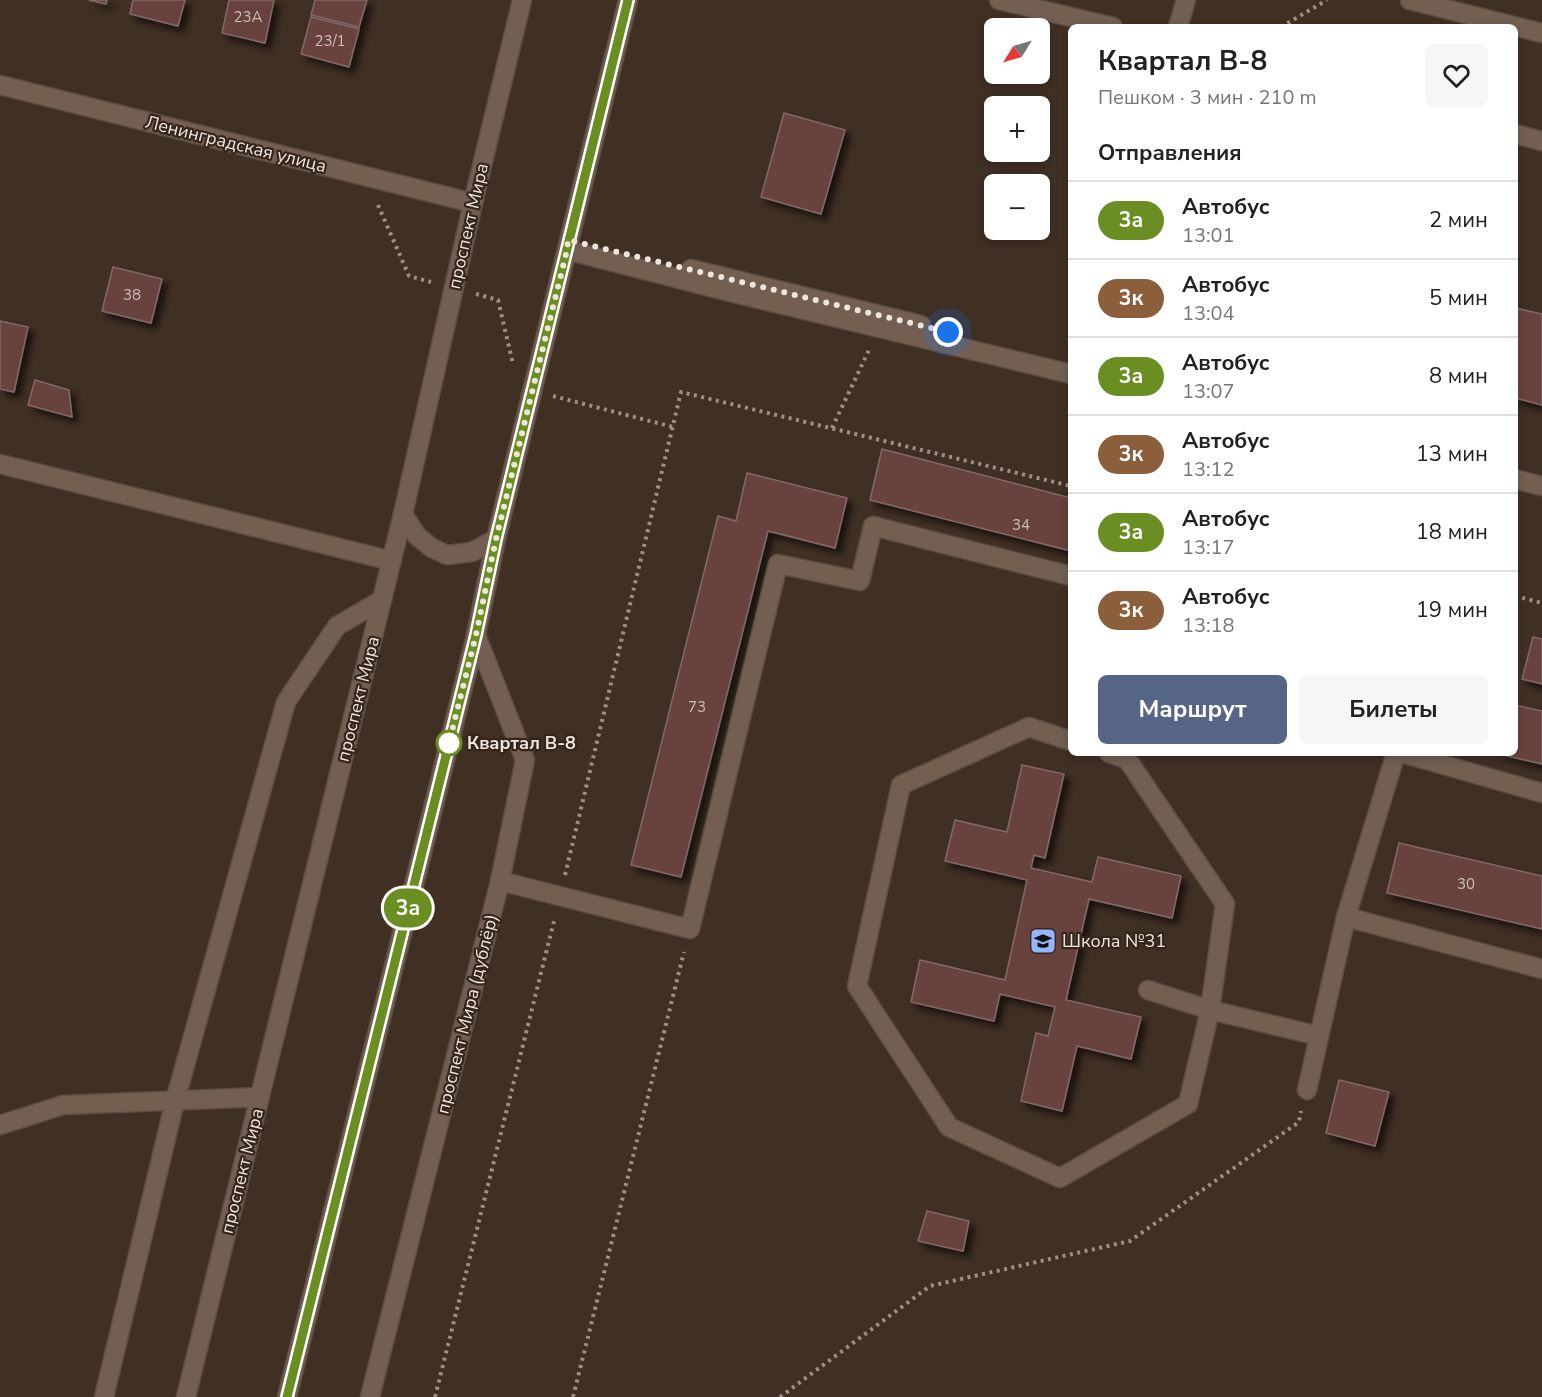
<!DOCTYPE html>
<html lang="ru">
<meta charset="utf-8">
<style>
body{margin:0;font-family:"Nunito Sans",sans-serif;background:#f6f6f6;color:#222;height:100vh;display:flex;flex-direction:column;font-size:22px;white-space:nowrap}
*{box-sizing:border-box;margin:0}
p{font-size:20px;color:#767676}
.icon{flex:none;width:33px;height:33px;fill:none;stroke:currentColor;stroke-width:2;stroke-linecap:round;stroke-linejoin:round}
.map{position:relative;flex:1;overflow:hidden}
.drawer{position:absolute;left:1068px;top:24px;width:450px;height:732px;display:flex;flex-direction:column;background:#fff;border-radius:9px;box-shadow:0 3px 9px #0003}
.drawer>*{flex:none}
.badge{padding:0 12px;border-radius:20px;font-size:21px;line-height:39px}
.needle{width:39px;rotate:233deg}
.fabs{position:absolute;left:984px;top:18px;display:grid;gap:12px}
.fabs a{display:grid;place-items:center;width:66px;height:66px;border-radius:9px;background:#fff;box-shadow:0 3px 9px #0003;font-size:30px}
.you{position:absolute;width:30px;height:30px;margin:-15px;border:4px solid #fff;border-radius:50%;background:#1a73e8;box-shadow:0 0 0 9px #1a73e833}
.map>.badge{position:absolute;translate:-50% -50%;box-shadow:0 0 0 3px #fff}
h2{padding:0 30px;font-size:22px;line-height:54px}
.round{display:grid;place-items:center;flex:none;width:63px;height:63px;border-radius:9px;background:#f6f6f6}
.head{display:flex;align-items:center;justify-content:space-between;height:102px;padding:0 30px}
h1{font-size:28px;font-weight:700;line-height:45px}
.button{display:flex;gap:12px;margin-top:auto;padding:12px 30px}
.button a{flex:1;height:69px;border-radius:9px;background:#566585;color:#fff;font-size:24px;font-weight:700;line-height:69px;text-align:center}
.button a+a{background:#f6f6f6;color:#222}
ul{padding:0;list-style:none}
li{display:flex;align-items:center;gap:18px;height:78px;padding:0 30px;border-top:2px solid #e0e0e0}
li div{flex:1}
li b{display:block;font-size:22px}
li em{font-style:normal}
li .badge{min-width:66px;font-weight:700;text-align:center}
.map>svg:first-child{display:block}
</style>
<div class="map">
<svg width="1542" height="1397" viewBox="0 0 1542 1397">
<defs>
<filter id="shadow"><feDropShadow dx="5.5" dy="5.5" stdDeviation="3" flood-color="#0009"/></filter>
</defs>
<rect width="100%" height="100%" fill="#402f23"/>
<!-- building -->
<path fill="#68423e" stroke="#826967" stroke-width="1.5" filter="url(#shadow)" d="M89,0H107L106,4Z
M133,0H185L178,26L130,14Z
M229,0H274L265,43L222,33Z
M315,0H367L359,27L311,15Z
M311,17L359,29L349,67L301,54Z
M784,113L845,130L821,214L761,197Z
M113,267L162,279L151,323L102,311Z
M1516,308L1542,314V405L1515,398Z
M0,321L28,327L14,392L0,389Z
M35,380L69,390L72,417L28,405Z
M882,449L1071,498V551L870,500Z
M747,473L847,498L835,548L768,531L681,877L631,865L718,516L736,521Z
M1533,637L1542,639V684L1522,679Z
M1515,705L1542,711V764L1495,753H1515Z
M1022,765L1064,774L1045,858L1034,855L1031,868L1092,882L1098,857L1181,876L1172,918L1089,899L1066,1000L1141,1017L1131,1059L1077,1046L1062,1111L1021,1101L1036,1033L1048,1036L1055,1007L1000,994L994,1021L911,1002L920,960L1005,980L1027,880L945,861L955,820L1007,832Z
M1399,843L1542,876V929L1387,893Z
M1339,1080L1389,1092L1375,1146L1326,1133Z
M927,1211L969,1221L963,1251L918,1241Z"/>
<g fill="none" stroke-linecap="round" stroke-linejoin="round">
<defs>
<path id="lane" d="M999,0L1113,27
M1410,0L1542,33
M1178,27L1186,0
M1515,134L1542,141
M1071,741L1029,727L901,785L857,986L949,1127L1060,1178L1188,1104L1210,1010L1225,904L1127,759L1109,753
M1402,753L1542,793
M500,881L690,929L778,564L860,581L873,526L1071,576
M1346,917L1542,969
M1148,990L1210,1010L1319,1036
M1307,1090L1346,917L1396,753
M104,1397L175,1101L286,702L337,626L382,600
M370,1397L500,881L525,760L476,635"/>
<path id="street" d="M0,85L473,203
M0,464L392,561
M0,1125L63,1105L260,1097
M186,1397L403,514
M287,1397L476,635L496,539"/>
<path id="secondary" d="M522,0L473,203L403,514L417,536L432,548L447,555L472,552L496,539L628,0
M567,250L734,293L1071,374
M691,269L921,325
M1515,479L1542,486"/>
</defs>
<!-- lane casing -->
<use href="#lane" stroke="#5b4d42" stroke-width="21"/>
<!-- street casing -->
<use href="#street" stroke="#5b4d42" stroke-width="21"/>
<!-- secondary casing -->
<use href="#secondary" stroke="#5b4d42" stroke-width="21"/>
<!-- path -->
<path stroke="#9e9086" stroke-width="4" stroke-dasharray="3 4.5" stroke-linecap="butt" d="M1281,27L1327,0
M378,205L409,276L431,282
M476,294L498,300L513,364
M553,396L673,427
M832,428L869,350
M1515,596L1542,603
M565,875L681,392L1071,486
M435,1397L555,917
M573,1397L684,952
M780,1397L930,1286L1130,1241L1299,1122L1301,1111"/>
<!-- lane -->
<use href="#lane" stroke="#725f52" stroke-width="18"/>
<!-- street -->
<use href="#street" stroke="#725f52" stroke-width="18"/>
<!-- secondary -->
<use href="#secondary" stroke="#725f52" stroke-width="18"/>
</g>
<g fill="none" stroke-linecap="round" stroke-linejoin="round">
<defs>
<path id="line" d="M287,1397L476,635L496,539L628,0"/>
</defs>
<!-- line casing -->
<use href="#line" stroke="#fff" stroke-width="14"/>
<!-- line -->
<use href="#line" stroke="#6b8e23" stroke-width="9"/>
<!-- walk -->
<path stroke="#f0e5dd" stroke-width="6" stroke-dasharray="0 10.8" d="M449,743L447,751L476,635L496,539L567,250L568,240L948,332"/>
</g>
<!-- icons -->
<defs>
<symbol id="school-square" viewBox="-11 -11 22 22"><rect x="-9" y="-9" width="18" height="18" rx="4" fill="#95b6fd" stroke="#35251a"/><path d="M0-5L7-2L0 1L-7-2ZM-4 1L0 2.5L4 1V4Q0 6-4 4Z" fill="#111"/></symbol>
</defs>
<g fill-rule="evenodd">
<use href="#school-square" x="1028" y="926" width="30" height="30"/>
</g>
<!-- markers -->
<circle fill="#fff" stroke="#6b8e23" stroke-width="3" cx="449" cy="743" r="12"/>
<g text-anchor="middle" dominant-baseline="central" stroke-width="4.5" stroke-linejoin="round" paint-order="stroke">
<!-- number labels -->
<g font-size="15" fill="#cebcb5">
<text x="248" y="17">23А</text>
<text x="330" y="41">23/1</text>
<text x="132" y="295">38</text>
<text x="1021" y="525">34</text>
<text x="697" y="707">73</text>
<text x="1466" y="884">30</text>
</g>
<!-- street labels -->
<g font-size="18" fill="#f0e5dd" stroke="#35251a">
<text transform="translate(236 144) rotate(14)">Ленинградская улица</text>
<text transform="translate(468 226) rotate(-77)">проспект Мира</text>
<text transform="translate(358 699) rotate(-76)">проспект Мира</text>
<text transform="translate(467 1014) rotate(-76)">проспект Мира (дублёр)</text>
<text transform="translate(242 1171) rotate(-76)">проспект Мира</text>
</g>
<!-- stop labels -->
<g font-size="18" font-weight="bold" fill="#f0e5dd" stroke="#35251a" text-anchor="start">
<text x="467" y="743">Квартал В-8</text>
</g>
<!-- poi labels -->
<g font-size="18" fill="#f0e5dd" stroke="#35251a" text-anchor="start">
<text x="1062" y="941">Школа №31</text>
</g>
</g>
</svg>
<div class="fabs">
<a><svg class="needle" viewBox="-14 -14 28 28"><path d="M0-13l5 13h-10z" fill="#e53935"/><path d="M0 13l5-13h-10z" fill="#767676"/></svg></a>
<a>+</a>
<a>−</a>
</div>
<div class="you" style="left:948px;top:332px"></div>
<b class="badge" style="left:408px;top:908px;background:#6b8e23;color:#fff">3а</b>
<section class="drawer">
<div class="head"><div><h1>Квартал В-8</h1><p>Пешком · 3 мин · 210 m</p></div><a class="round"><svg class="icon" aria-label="heart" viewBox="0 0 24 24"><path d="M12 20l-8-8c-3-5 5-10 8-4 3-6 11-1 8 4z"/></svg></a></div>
<h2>Отправления</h2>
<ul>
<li><span class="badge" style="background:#6b8e23;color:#fff">3а</span><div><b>Автобус</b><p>13:01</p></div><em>2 мин</em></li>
<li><span class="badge" style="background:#8b5e3c;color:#fff">3к</span><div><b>Автобус</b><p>13:04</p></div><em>5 мин</em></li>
<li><span class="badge" style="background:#6b8e23;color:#fff">3а</span><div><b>Автобус</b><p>13:07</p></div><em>8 мин</em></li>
<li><span class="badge" style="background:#8b5e3c;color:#fff">3к</span><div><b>Автобус</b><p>13:12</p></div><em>13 мин</em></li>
<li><span class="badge" style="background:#6b8e23;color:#fff">3а</span><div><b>Автобус</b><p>13:17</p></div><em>18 мин</em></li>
<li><span class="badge" style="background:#8b5e3c;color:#fff">3к</span><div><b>Автобус</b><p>13:18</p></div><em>19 мин</em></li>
</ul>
<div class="button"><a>Маршрут</a><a>Билеты</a></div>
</section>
</div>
